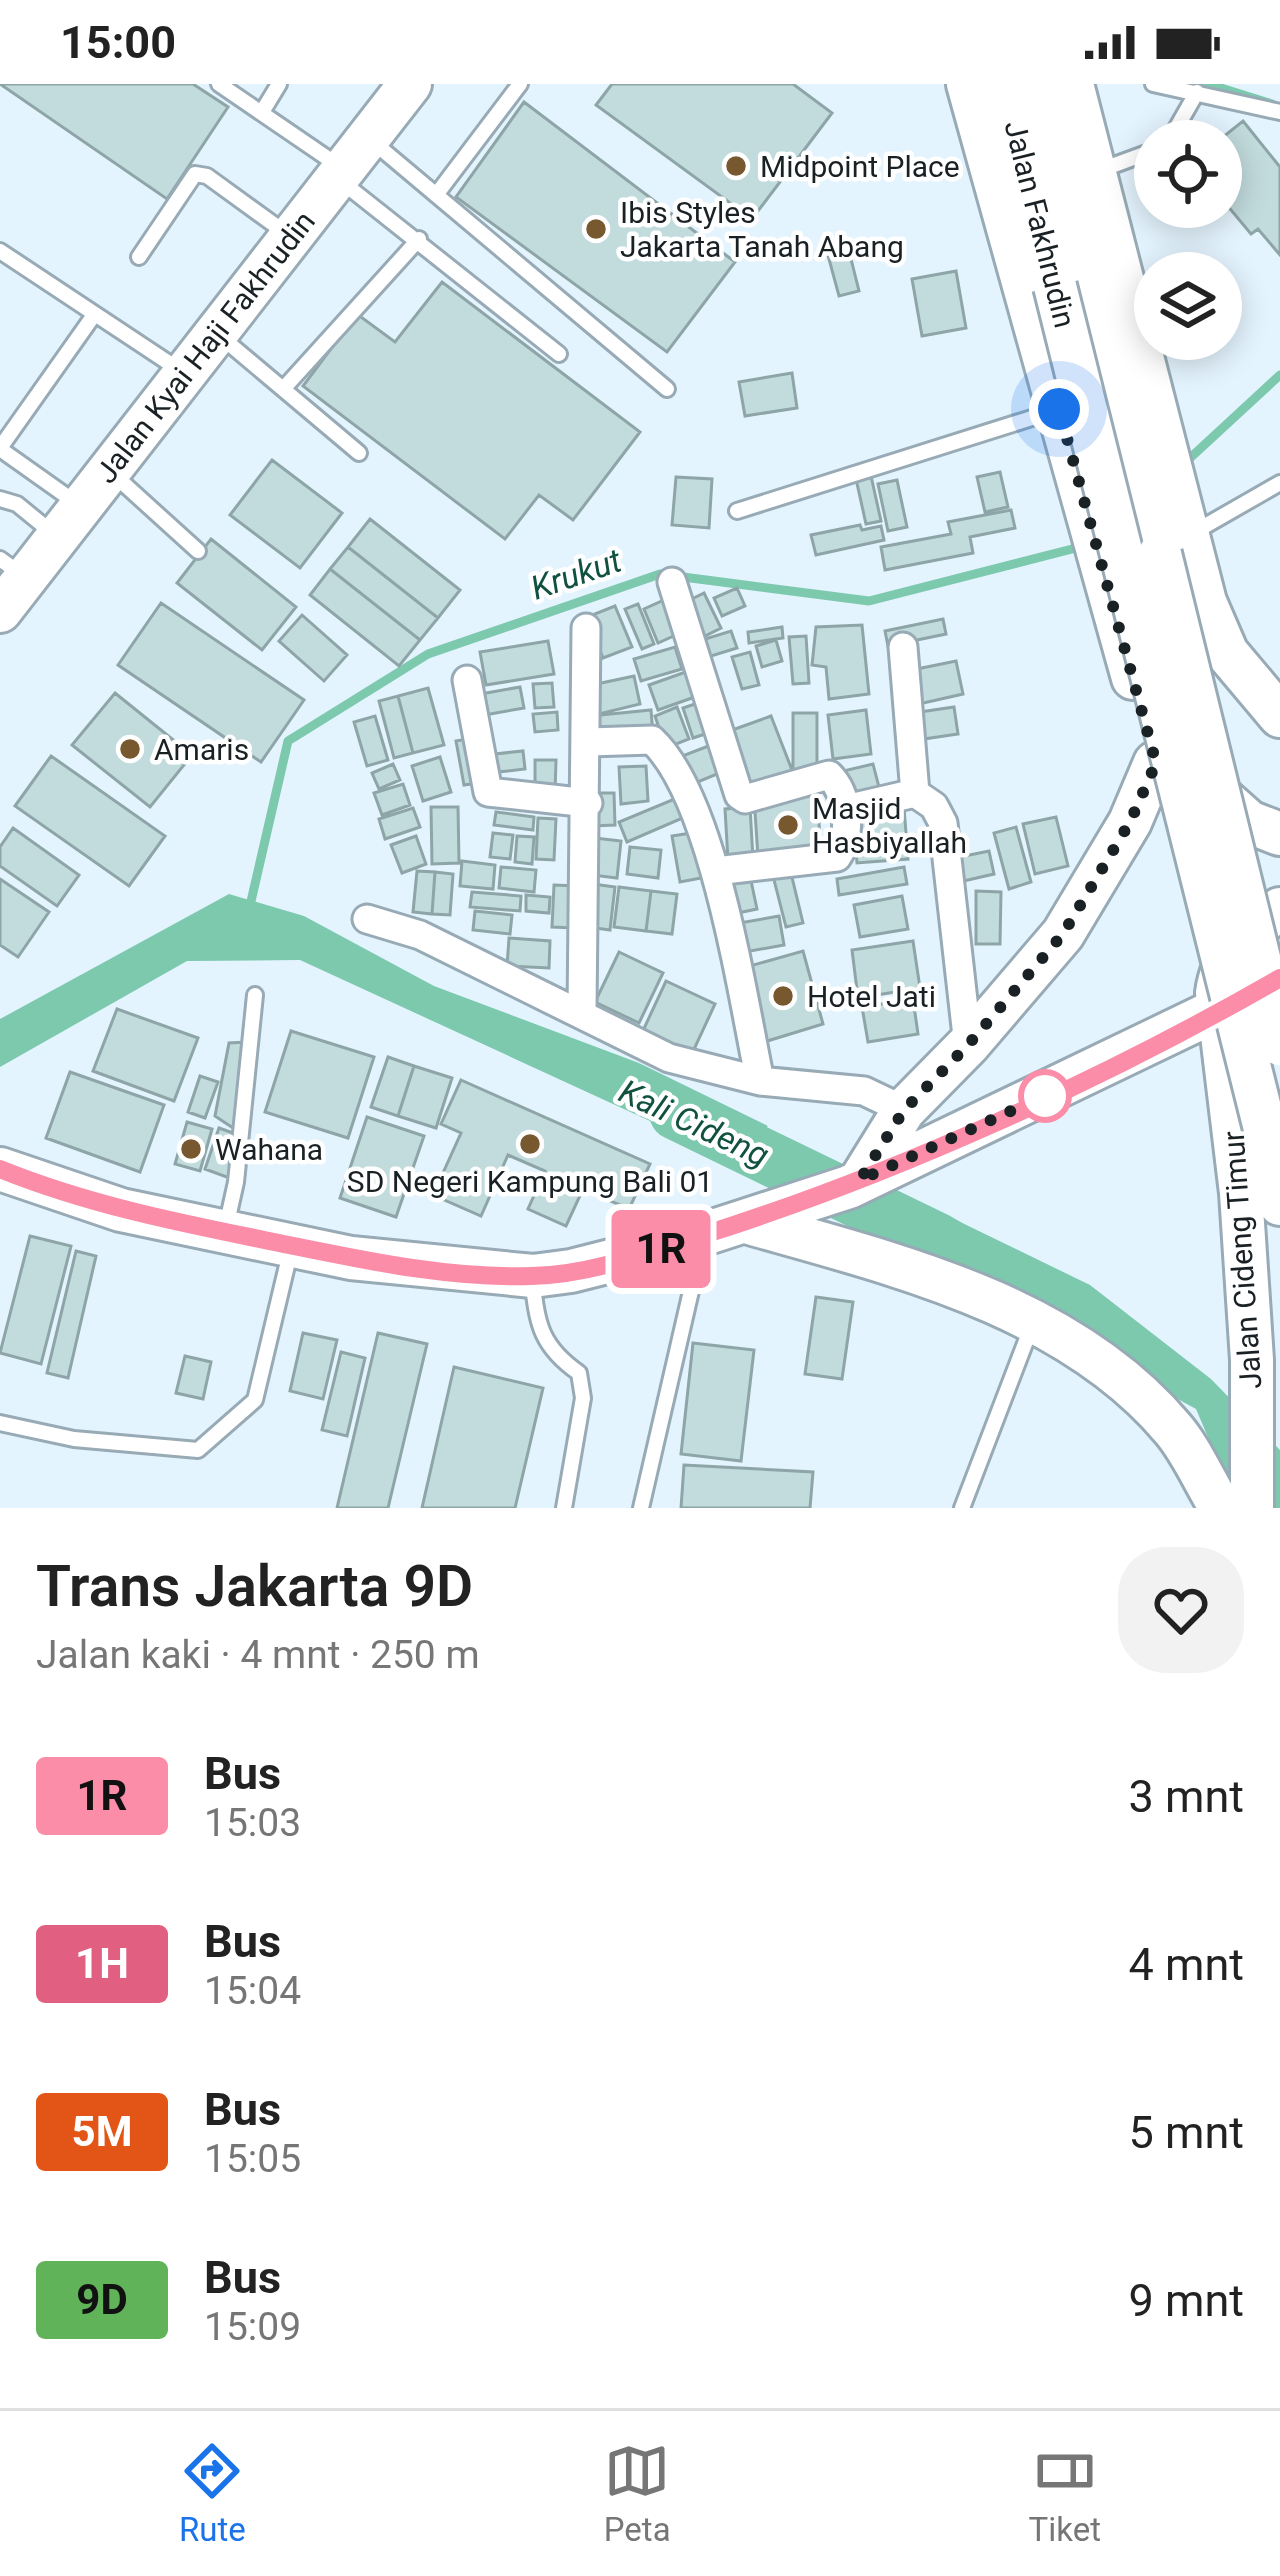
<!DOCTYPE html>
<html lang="id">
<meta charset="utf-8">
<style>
body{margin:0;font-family:Roboto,sans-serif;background:#f2f2f2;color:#222;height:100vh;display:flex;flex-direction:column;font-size:45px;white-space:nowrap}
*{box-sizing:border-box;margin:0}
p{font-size:39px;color:#767676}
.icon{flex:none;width:66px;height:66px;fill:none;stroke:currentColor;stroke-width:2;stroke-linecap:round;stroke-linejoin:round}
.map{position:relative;height:1424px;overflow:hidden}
.details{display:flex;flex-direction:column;background:#fff;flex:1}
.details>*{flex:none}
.badge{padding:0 24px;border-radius:9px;font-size:42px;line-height:78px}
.tools{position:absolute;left:1134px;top:36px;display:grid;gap:24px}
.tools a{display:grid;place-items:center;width:108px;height:108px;border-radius:50%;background:#fff;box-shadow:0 6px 30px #0003;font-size:60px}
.you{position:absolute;width:60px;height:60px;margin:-30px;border:9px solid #fff;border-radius:50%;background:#1a73e8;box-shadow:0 0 0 18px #1a73e833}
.map>.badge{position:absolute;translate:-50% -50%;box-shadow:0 0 0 6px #fff}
.round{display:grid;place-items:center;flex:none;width:126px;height:126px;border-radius:48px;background:#f2f2f2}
.head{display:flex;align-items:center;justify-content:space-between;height:204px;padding:0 36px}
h1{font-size:57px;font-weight:600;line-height:90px}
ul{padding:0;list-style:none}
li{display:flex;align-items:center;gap:36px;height:168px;padding:0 36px}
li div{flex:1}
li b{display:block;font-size:45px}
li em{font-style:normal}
li .badge{min-width:132px;font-weight:700;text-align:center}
.status{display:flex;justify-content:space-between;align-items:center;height:84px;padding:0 60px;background:#fff;direction:ltr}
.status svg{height:33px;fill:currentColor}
.menu{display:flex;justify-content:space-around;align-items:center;height:168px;border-top:3px solid #e0e0e0;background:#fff;font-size:33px;color:#767676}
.menu a{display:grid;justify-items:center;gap:6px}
.menu .on{color:#1a73e8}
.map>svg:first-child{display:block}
</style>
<div class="status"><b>15:00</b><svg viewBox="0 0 49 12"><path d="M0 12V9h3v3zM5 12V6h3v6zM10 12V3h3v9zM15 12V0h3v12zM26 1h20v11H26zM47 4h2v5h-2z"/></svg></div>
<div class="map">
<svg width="1280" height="1424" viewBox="0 0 1280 1424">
<rect width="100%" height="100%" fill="#e4f4fe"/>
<!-- water -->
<path fill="#7dc9ae" d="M229,810L304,832L434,902L639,979L768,1042L724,1071L300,876L187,877L0,983V935Z
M954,1135L1090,1201L1211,1295L1280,1366V1424H1238L1196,1325L895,1161Z"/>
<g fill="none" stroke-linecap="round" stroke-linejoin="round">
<!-- stream -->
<path stroke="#7dc9ae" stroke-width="9" d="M1208,0L1272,20
M1189,375L1280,291
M249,826L288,657L428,570L660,490L869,517L1076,464"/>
<!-- river -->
<path stroke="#7dc9ae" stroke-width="54" d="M676,1029L936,1155L988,1186"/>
</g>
<!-- building -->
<path fill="#c2dbdd" stroke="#8da5a7" stroke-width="3" d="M0,0H193L228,23L167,115Z
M612,0H793L832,29L752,135L596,21Z
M524,18L735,178L667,268L456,113Z
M1243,37L1280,83V171L1258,145L1251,150L1221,114L1218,57Z
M847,159L859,207L839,212L826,164Z
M956,187L966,244L922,252L912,195Z
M442,198L640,348L573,436L539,411L505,455L303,302L357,230L395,258Z
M792,289L797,324L745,332L739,298Z
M272,376L342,429L300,484L230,431Z
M1000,388L1008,423L985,428L977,393Z
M871,392L881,437L866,440L856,395Z
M676,393L712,395L709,444L672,441Z
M897,396L907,443L888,447L878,400Z
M1011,426L1015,444L970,453L973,469L885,486L881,463L951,450L948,438Z
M370,435L460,506L438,534L348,463Z
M860,441L862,446L881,442L884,456L816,471L811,451Z
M211,455L296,523L262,566L177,499Z
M348,463L438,534L420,556L330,485Z
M330,485L420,556L399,582L310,511Z
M737,504L745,522L722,532L714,514Z
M704,509L721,544L699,555L682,520Z
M664,516L678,550L658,559L644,525Z
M161,519L304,616L261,678L118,581Z
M638,520L654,560L642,565L625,525Z
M615,522L632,563L603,574L587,533Z
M302,531L347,571L324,597L279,557Z
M943,535L946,550L888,562L885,547Z
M862,541L869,610L829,615L826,583L812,581L816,543Z
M782,543L783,554L749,559L748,548Z
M731,547L737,564L695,577L689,560Z
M806,552L809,599L793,600L789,553Z
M776,556L782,577L762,583L756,562Z
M548,557L554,590L486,601L480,568Z
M675,563L682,585L641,597L634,575Z
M750,568L759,601L742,605L732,573Z
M956,577L963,610L919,620L912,586Z
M697,584L706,609L658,626L649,601Z
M634,592L640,620L599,630L592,601Z
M552,599L554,623L535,624L533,600Z
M520,603L524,624L479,632L475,611Z
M428,604L444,661L413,669L398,612Z
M115,609L192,671L150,723L72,661Z
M398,612L413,669L394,674L379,617Z
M710,615L720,645L693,654L683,624Z
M677,623L689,655L666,664L655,632Z
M954,623L958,650L917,656L913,629Z
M651,626L653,651L593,656L590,632Z
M866,626L871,670L833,675L828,631Z
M557,628L558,646L535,648L533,630Z
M793,629H817V692H793Z
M375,632L388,676L367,682L354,638Z
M771,632L792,686L745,705L724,649Z
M473,654L479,699L464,701L456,657Z
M711,661L722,688L688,702L677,674Z
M523,667L525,685L489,689L485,671Z
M51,672L165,752L129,802L15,722Z
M440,673L451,708L423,717L412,682Z
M535,676H556L555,708H535Z
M393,680L400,696L379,705L372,689Z
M873,680L881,711L850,718L843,687Z
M646,682L648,717L621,720L619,683Z
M403,700L410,721L382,731L374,709Z
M591,709H614L615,741L592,742Z
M817,709L821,769L758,773L754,713Z
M677,714L685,733L627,758L619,738Z
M431,723H458L459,779L432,780Z
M750,723L753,775L728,776L725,725Z
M904,723L908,775L857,779L853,727Z
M413,724L420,743L385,755L379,735Z
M496,728L534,733L533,746L494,741Z
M1056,733L1068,782L1035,790L1023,740Z
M538,734L556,735L554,776L536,775Z
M1016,743L1031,798L1009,805L994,749Z
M13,744L79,791L57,822L0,782V763Z
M698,748L706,793L680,798L672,752Z
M493,749L513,751L510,775L490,773Z
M416,752L426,780L402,789L391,761Z
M517,752L534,753L532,780L515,778Z
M595,754L621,757L617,794L592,791Z
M630,763L661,766L658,794L627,790Z
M989,767L994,790L955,799L950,775Z
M462,777L495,781L493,805L460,802Z
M501,783L536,786L534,808L499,804Z
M904,783L907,800L839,811L837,795Z
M790,785L803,839L786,843L772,788Z
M417,787L435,788L432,830L413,828Z
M435,788L453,790L450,831L432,830Z
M750,792L757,825L733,830L726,797Z
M0,795L49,828L18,873L0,861Z
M593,800L615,803L610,846L588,843Z
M554,801L576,802L575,844L552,843Z
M619,803L651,807L646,847L614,843Z
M651,807L677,810L672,850L646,847Z
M976,807L1001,808L1000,860H976Z
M472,808L521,812L520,827L470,823Z
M526,811L550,813L549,829L526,827Z
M902,812L908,845L860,853L854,821Z
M475,827L512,831L510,850L473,846Z
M779,832L784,861L739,869L734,840Z
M509,854L550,857L549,884L507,882Z
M913,857L920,904L858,914L852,866Z
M803,867L823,940L764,958L743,884Z
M619,868L663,889L639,939L595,918Z
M666,897L715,920L690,974L641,951Z
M913,915L918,950L868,958L862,923Z
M117,925L198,954L174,1017L93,987Z
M291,947L374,973L348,1054L265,1028Z
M246,958L236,1046L215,1032L229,959Z
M388,973L414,982L398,1032L371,1023Z
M414,982L452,994L436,1044L398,1032Z
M70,988L164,1021L140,1088L46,1054Z
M200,992L218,998L205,1034L188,1028Z
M461,996L650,1080L629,1125L583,1105L566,1142L528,1125L545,1087L508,1071L481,1132L433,1111L461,1049L441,1040Z
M367,1033L424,1052L396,1133L340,1114Z
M187,1038L212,1045L200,1087L175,1080Z
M219,1044L236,1050L232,1095L205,1085Z
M30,1152L71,1162L41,1280L0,1269Z
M76,1167L96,1172L68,1294L47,1289Z
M816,1213L853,1218L842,1295L805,1290Z
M303,1249L337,1256L323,1315L290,1307Z
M378,1249L427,1260L388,1424H337Z
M693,1259L754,1266L741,1377L681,1370Z
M341,1268L365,1274L347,1352L322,1346Z
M185,1272L211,1278L203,1315L176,1309Z
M454,1283L543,1304L515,1424H422Z
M684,1381L813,1388L810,1424H681Z"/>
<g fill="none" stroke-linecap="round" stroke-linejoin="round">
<defs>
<path id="service" d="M219,0L339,82
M1153,0L1280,28
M262,28L279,0
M372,57L667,305
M1169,57L1197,8
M1098,87L1155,66
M342,98L559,270
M436,111L520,0
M0,167L181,287
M139,173L195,90L207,92L287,150
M220,252L359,369
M284,304L419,155
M0,364L94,231
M0,365L79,421
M113,390L198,467
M0,415L17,420L55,451
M737,427L1054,327
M1191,450L1280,399
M0,475L22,491
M226,1143L236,1098L255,911
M533,1198C536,1241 543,1264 579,1289L583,1314L564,1424
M0,1339L74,1355L198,1366L255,1316L290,1169
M641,1424L691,1207L694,1159
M962,1424L1031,1244"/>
<path id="minor" d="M672,498L739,711L745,715L829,691C848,710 853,751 837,773L716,787
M903,563L915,709
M467,596L488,708L588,719
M589,658L652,656C714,714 742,911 760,997L864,1007L904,1026
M846,725L915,709L934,722L943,739L968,961
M367,835L420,851L669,974L760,997
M582,927L586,544"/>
<path id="primary" d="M968,0L1133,594
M1005,0L1055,202
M1034,0L1091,192L1160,470
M1072,0L1205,518L1227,569L1280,632
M0,527L410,0
M1204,698L1249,738L1280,750
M1267,1053L1280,1120
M0,1085L121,1126L351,1174L533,1192L571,1187L658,1165L849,1103L1265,903
M860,1097L904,1026L968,961L1063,850L1130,738L1155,679
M746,1138C894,1180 1069,1221 1173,1345C1192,1367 1205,1399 1221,1424
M1252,1424V1276L1241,1109L1217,909C1222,870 1248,847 1280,825"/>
</defs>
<!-- service casing -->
<use href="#service" stroke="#97aab5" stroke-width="20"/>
<!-- minor casing -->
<use href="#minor" stroke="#97aab5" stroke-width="33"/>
<!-- primary casing -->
<use href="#primary" stroke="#97aab5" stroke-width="48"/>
<!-- service -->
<use href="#service" stroke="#fff" stroke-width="14"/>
<!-- minor -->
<use href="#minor" stroke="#fff" stroke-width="27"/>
<!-- primary -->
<use href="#primary" stroke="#fff" stroke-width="42"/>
<defs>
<path id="primary-bridge" d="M1055,202L1267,1053
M1160,470L1280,960"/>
</defs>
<!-- primary-bridge casing -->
<use href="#primary-bridge" stroke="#97aab5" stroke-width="48" stroke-linecap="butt"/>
<!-- primary-bridge -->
<use href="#primary-bridge" stroke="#fff" stroke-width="42"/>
</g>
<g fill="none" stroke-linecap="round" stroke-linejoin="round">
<defs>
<path id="line" d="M0,1085C94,1123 191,1141 289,1161C368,1177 452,1195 532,1192C589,1191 647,1169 700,1152C894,1091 1103,996 1280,894"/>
</defs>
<!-- line casing -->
<use href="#line" stroke="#fff" stroke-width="27"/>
<!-- line -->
<use href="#line" stroke="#fb8da8" stroke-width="18"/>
<!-- walk -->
<path stroke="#1a2125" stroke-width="12" stroke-dasharray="0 21.6" d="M1045,1012L1057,1006L860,1096L904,1026L968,961L1063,850L1130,738L1156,679L1059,325"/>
</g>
<!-- markers -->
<g fill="#78582e" stroke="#fff" stroke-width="4.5">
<circle cx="736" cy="82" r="12"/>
<circle cx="596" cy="145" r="12"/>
<circle cx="130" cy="665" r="12"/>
<circle cx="788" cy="741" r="12"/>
<circle cx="783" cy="912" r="12"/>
<circle cx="530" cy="1060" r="12"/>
<circle cx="191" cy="1065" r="12"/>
</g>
<circle fill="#fff" stroke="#fb8da8" stroke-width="6" cx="1045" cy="1012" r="24"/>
<g text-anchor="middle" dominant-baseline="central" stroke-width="9" stroke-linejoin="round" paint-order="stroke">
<!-- poi labels -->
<g font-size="30" fill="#1a2125" stroke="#fff" text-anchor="start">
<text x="760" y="82">Midpoint Place</text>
<text x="620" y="128">Ibis Styles<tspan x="620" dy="34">Jakarta Tanah Abang</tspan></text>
<text x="154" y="665">Amaris</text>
<text x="812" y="724">Masjid<tspan x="812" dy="34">Hasbiyallah</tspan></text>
<text x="807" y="912">Hotel Jati</text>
<text x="215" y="1065">Wahana</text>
<text x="530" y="1097" text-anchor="middle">SD Negeri Kampung Bali 01</text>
</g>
<!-- street labels -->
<g font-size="30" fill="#1a2125" stroke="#fff">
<text transform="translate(1040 140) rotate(76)">Jalan Fakhrudin</text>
<text transform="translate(205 263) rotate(-52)">Jalan Kyai Haji Fakhrudin</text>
<text transform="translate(1242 1176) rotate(-94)">Jalan Cideng Timur</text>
</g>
<!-- water labels -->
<g font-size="33" font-style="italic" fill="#11513f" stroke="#fff">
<text transform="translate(576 490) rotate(-19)">Krukut</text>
<text transform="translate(694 1039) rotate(25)">Kali Cideng</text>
</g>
</g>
</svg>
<div class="tools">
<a><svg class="icon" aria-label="locate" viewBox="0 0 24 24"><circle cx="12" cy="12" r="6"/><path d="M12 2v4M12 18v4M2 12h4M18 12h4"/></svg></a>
<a><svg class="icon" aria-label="layers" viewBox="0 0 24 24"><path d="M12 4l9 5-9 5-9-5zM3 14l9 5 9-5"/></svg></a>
</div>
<div class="you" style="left:1059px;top:325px"></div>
<b class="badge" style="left:661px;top:1165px;background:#fb8da8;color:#111">1R</b>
</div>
<section class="details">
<div class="head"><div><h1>Trans Jakarta 9D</h1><p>Jalan kaki · 4 mnt · 250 m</p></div><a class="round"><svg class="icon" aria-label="heart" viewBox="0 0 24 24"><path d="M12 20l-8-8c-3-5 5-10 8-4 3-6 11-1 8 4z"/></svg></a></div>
<ul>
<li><span class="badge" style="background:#fb8da8;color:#111">1R</span><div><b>Bus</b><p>15:03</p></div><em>3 mnt</em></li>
<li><span class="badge" style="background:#e15f81;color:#fff">1H</span><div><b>Bus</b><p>15:04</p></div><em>4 mnt</em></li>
<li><span class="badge" style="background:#e35517;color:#fff">5M</span><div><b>Bus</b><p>15:05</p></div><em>5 mnt</em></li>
<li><span class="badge" style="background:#61b359;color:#111">9D</span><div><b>Bus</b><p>15:09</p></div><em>9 mnt</em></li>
</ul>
</section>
<nav class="menu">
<a class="on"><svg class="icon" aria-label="directions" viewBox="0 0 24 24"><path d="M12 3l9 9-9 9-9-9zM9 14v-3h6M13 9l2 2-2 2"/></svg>Rute</a>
<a><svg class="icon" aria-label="map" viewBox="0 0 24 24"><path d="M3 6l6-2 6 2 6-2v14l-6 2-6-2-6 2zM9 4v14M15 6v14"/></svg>Peta</a>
<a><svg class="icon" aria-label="tickets" viewBox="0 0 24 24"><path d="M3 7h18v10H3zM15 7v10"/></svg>Tiket</a>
</nav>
